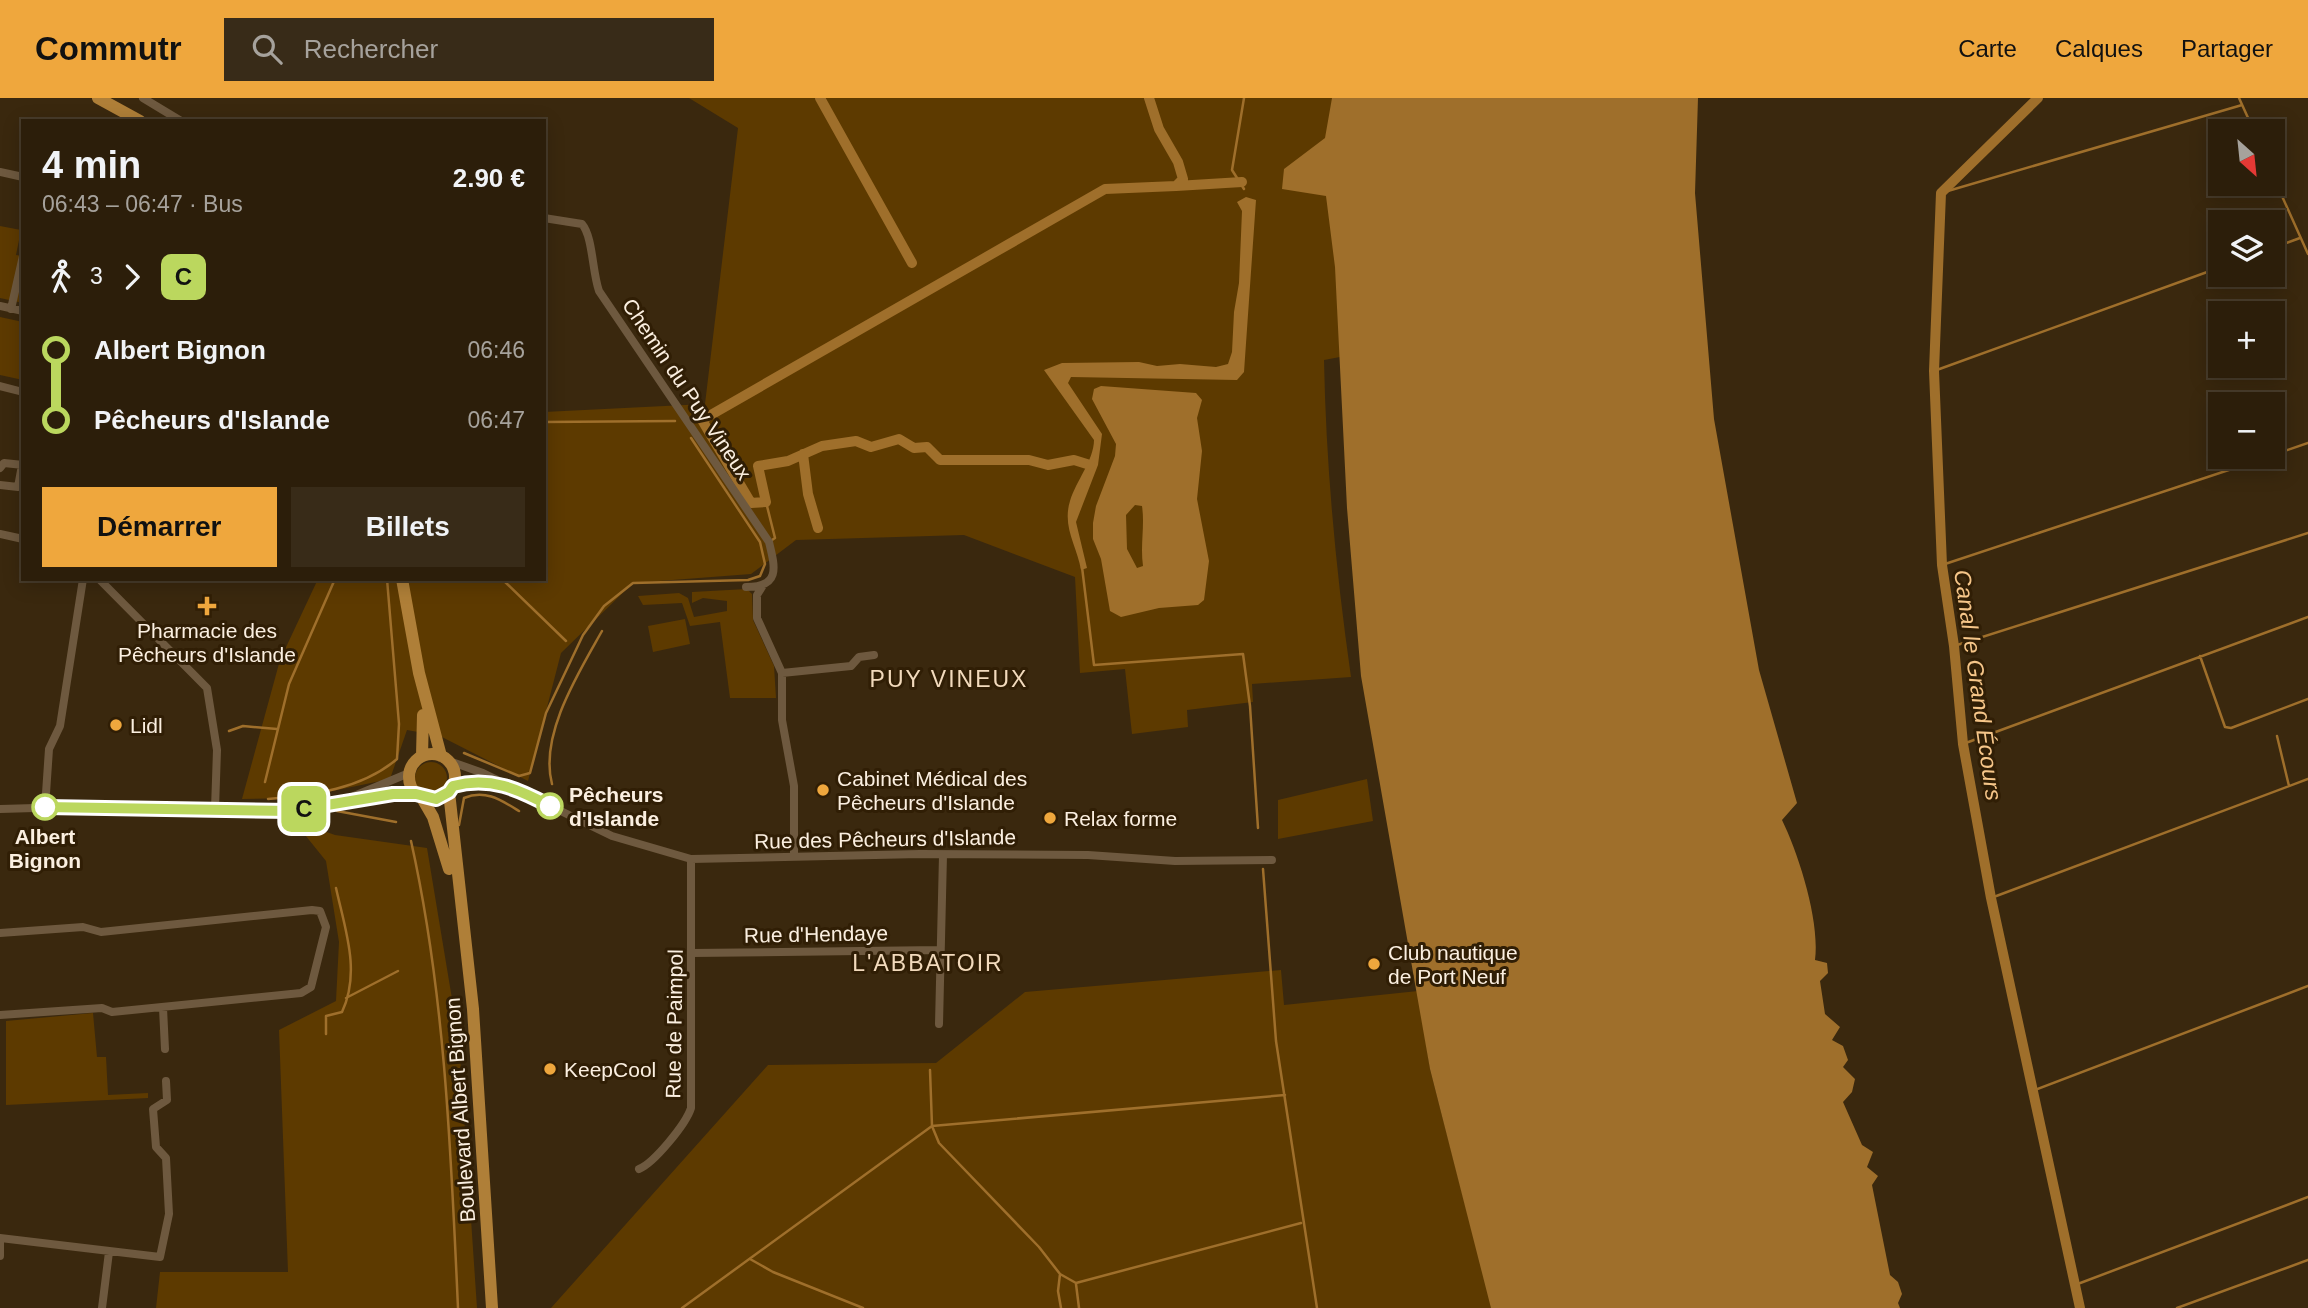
<!DOCTYPE html>
<html lang="fr">
<meta charset="utf-8">
<style>
body{margin:0;font-family:Arial,sans-serif;background:#382b18;color:#f1f3f6;height:100vh;display:flex;flex-direction:column;font-size:26px;white-space:nowrap}
*{box-sizing:border-box;margin:0}
p{font-size:23px;color:#a6a29c}
.icon{flex:none;width:38px;height:38px;fill:none;stroke:currentColor;stroke-width:2;stroke-linecap:round;stroke-linejoin:round}
.map{position:relative;flex:1;overflow:hidden}
.panel{position:absolute;left:21px;top:21px;width:525px;height:462px;display:flex;flex-direction:column;background:#2c1e0a;border-radius:0px;box-shadow:0 4px 18px #0003,0 0 0 2px #483c2b}
.panel>*{flex:none}
.badge{padding:0 14px;border-radius:10px;font-size:24px;line-height:46px}
.needle{width:46px;rotate:153deg}
.tools{position:absolute;left:2208px;top:21px;display:grid;gap:14px}
.tools a{display:grid;place-items:center;width:77px;height:77px;border-radius:0px;background:#2c1e0a;box-shadow:0 4px 18px #0003,0 0 0 2px #483c2b;font-size:35px}
.map>.badge{position:absolute;translate:-50% -50%;box-shadow:0 0 0 4px #fff}
.legs{display:flex;align-items:center;gap:10px;height:77px;padding:0 21px;font-size:23px}
.legs p{margin-inline-start:auto}
.head{display:flex;align-items:center;justify-content:space-between;height:119px;padding:0 21px}
h1{font-size:38px;font-weight:700;line-height:52px}
.cta{display:flex;gap:14px;margin-top:auto;padding:14px 21px}
.cta a{flex:1;height:80px;border-radius:0px;background:#efa73d;color:#111;font-size:28px;font-weight:700;line-height:80px;text-align:center}
.cta a+a{background:#382b18;color:#f1f3f6}
ul{padding:0 21px;list-style:none}
li{display:flex;align-items:center;gap:24px;height:70px;font-size:26px}
li i{display:grid;place-items:center;width:10px;height:100%;margin:0 9px;background:currentColor}
li i::after{content:'';width:18px;height:18px;margin:-9px;border:5px solid;border-radius:50%;background:#2c1e0a}
li p{margin-inline-start:auto}
li:first-child i{background:linear-gradient(#0000 50%,currentColor 0)}
li:last-child i{background:linear-gradient(currentColor 50%,#0000 0)}
header{display:flex;align-items:center;gap:42px;box-sizing:border-box;height:98px;padding:0 35px;background:#efa73d;color:#111}
header strong{font-size:33px}
nav{display:flex;gap:38px;margin-inline-start:auto;font-size:24px}
.search{width:490px;height:63px;background:#382b18;display:flex;align-items:center;gap:18px;box-sizing:border-box;padding:0 24px;border-radius:0px;color:#a6a29c;font-size:26px}
.map>svg:first-child{display:block}
</style>
<header>
<strong>Commutr</strong>
<div class="search"><svg class="icon" aria-label="search" viewBox="0 0 24 24"><circle cx="10" cy="10" r="6"/><path d="M15 15l6 6"/></svg>Rechercher</div>
<nav><a>Carte</a><a>Calques</a><a>Partager</a></nav>
</header>
<div class="map">
<svg width="2308" height="1210" viewBox="0 0 2308 1210">
<rect width="100%" height="100%" fill="#3a280e"/>
<!-- green -->
<path fill="#5d3a00" d="M689,0H1358L1334,83L1340,259L1324,262C1326,368 1336,474 1351,579L1252,586L1253,604L1187,612L1188,629L1132,636L1125,571L1080,575L1075,479L964,437L796,442L751,476L633,485L561,555L528,683L440,638L407,632L390,681L299,700L242,701L280,562L318,481H544V314L705,306L738,30Z
M0,128L21,132L16,157L23,158V205L0,200Z
M0,219L23,224V282L0,277Z
M747,491L752,496L753,522L774,568L776,600H730L720,524L690,528L682,505L643,507L638,498L679,495L688,500L694,519L727,513V503L703,500L692,505V494Z
M685,521L690,546L653,554L648,528Z
M415 680a16 16 0 1 1 32 0a16 16 0 1 1-32 0Z
M1367,681L1373,723L1278,741V702Z
M293,722L335,737L427,750L459,943L477,1210H156L160,1174H288L279,932L336,903L339,844L326,763Z
M1281,872L1284,907L1418,893L1430,971L1492,1210H551L768,967L936,965L1025,894Z
M93,915L97,959H106L108,997L148,995V1000L6,1007V923Z"/>
<!-- water -->
<path fill="#9f6f2b" fill-rule="evenodd" d="M1332,0H1698L1695,95L1714,321L1759,572L1797,705L1782,722C1799,757 1820,823 1815,862L1827,865L1828,875L1820,883L1825,916L1840,929L1832,942L1843,948L1848,962L1843,969L1855,981L1852,994L1843,1004L1862,1047L1873,1054L1867,1069L1878,1078L1872,1087L1890,1177L1898,1184L1902,1196L1898,1205L1900,1210H1491L1430,971L1361,578L1347,410L1335,169L1326,98L1282,91L1284,71L1325,40Z
M1246,99L1256,102L1244,274L1237,282L1071,279L1068,285L1102,336L1098,367L1076,424L1087,470L1081,472C1077,448 1062,429 1070,403C1076,383 1094,362 1094,342L1044,272L1062,265L1139,264L1157,268L1180,266L1216,269L1228,266L1232,254L1234,214L1239,185L1242,113L1237,104Z
M1101,288L1196,295L1202,302L1197,320L1202,353L1197,401L1209,463L1204,502L1198,507L1159,510L1121,519L1110,513L1101,461L1093,441V425L1096,408L1115,358L1116,346L1092,301L1094,291ZM1135,407L1142,408C1145,428 1140,447 1143,468L1137,470L1127,451L1126,417Z"/>
<g fill="none" stroke-linecap="round" stroke-linejoin="round">
<!-- stream -->
<path stroke="#9f6f2b" stroke-width="2.5" d="M1244,0L1232,72L1244,91
M2239,0L2254,33
M2273,78L2308,156
M1941,95L2242,7
M2273,150L2300,140
M1934,273L2221,169
M544,324L675,323
M2273,357L2308,345
M766,404L775,440L772,442
M1942,467L2268,359
M1082,469L1094,567L1243,556L1250,608L1258,730
M502,481L566,543
M1954,548L2308,435
M2200,558L2225,629L2231,630L2308,601
M229,633L243,628L277,631
M2277,638L2289,688
M1963,646L2308,519
M464,655L519,678L530,675L546,615L583,537L604,508L633,485L748,482L760,478L765,466L760,444L691,340
M265,684L289,586L335,481
M552,686C539,637 579,574 602,533
M268,701C313,697 362,691 397,661L399,626L387,481
M337,713L396,724
M459,727L464,700C485,691 501,702 519,713
M411,743C445,895 451,1055 458,1210
M1263,771L1276,943L1317,1210
M1991,800L2308,681
M346,900L398,873
M326,936V918L342,914C361,874 345,831 336,790
M930,972L932,1028L939,1045L1039,1149L1060,1176L1076,1185L1301,1125
M2032,993L2308,888
M750,1161L773,1174L863,1210
M1060,1176L1058,1193L1061,1210
M1076,1186L1079,1210
M2075,1187L2308,1099
M682,1210L932,1028L1285,997
M2177,1210L2308,1162"/>
<!-- canal -->
<path stroke="#9f6f2b" stroke-width="10" d="M820,0L912,165
M2038,0L1941,95L1934,273L1942,467L1954,548L1963,646L1991,800L2080,1210
M1176,88L1242,84
M803,356L808,396L818,430
M1090,367L1074,362L1048,367L1029,362H940L927,349L914,350L899,341L871,349L856,343L822,348L788,363L758,368L766,404L751,405L702,322L1105,91L1176,88L1183,81L1178,64L1159,31L1149,0"/>
<!-- street -->
<path stroke="#6e593f" stroke-width="8" d="M143,0L181,23
M0,74L23,79
M544,120L582,126C593,139 592,173 599,193L769,444C775,469 781,489 746,489
M0,208L23,213
M11,211L23,158
M0,288L23,294
M0,370L4,365L23,367
M0,387L18,389L22,367
M0,436L23,441
M99,481L207,590L217,652L215,711
M762,489L757,497V520L782,575V622L794,688V759
M782,575L851,568L859,559L874,557
M449,663L483,675L612,738L691,761L920,756L1088,757L1175,763L1272,762
M453,688L484,683L498,686
M354,698L409,675
M45,710L49,651L60,628L83,481
M0,711L70,709L291,713L393,696H416
M0,835L83,829L101,834L312,812L320,813L326,829L311,889L301,895L112,914L102,910L0,917
M692,855L940,852
M163,910L165,951
M939,926L943,757
M639,1071C654,1065 686,1026 691,1010V761
M0,1140L160,1159L169,1116L166,1060L156,1049L153,1011L167,1002L166,983
M0,1140V1158
M102,1210L109,1154"/>
<!-- primary -->
<path stroke="#af7f38" stroke-width="12" d="M98,0L140,23
M402,481L419,575L441,658
M409 679a23 23 0 1 1 46 0a23 23 0 1 1-46 0Z
M422,658L423,617
M449,694L473,911L492,1210
M422,700L433,719L449,771"/>
</g>
<g fill="none" stroke-linecap="round" stroke-linejoin="round">
<defs>
<path id="line-1" d="M45,709L291,713L393,696H416L436,701L449,694L453,688C490,678 518,691 550,708"/>
</defs>
<!-- line-1 casing -->
<use href="#line-1" stroke="#fff" stroke-width="16"/>
<!-- line-1 -->
<use href="#line-1" stroke="#bbd75e" stroke-width="10"/>
</g>
<!-- markers -->
<g fill="#efa73d" stroke="#301e05" stroke-width="2.5">
<path d="M203.5 497.5h7v7h7v7h-7v7h-7v-7h-7v-7h7z"/>
<circle cx="116" cy="627" r="7"/>
<circle cx="823" cy="692" r="7"/>
<circle cx="1050" cy="720" r="7"/>
<circle cx="1374" cy="866" r="7"/>
<circle cx="550" cy="971" r="7"/>
</g>
<g fill="#fff" stroke="#bbd75e" stroke-width="3.5">
<circle cx="550" cy="708" r="12"/>
<circle cx="45" cy="709" r="12"/>
</g>
<g text-anchor="middle" dominant-baseline="central" stroke-width="6" stroke-linejoin="round" paint-order="stroke">
<!-- street labels -->
<g font-size="21" fill="#fbefe0" stroke="#301e05">
<text transform="translate(687 291) rotate(56)">Chemin du Puy Vineux</text>
<text transform="translate(885 741) rotate(-1)">Rue des Pêcheurs d'Islande</text>
<text transform="translate(816 836) rotate(-1)">Rue d'Hendaye</text>
<text transform="translate(674 926) rotate(-89)">Rue de Paimpol</text>
<text transform="translate(460 1012) rotate(-94)">Boulevard Albert Bignon</text>
</g>
<!-- poi labels -->
<g font-size="21" fill="#fbefe0" stroke="#301e05" text-anchor="start">
<text x="207" y="532" text-anchor="middle">Pharmacie des<tspan x="207" dy="24">Pêcheurs d'Islande</tspan></text>
<text x="130" y="627">Lidl</text>
<text x="837" y="680">Cabinet Médical des<tspan x="837" dy="24">Pêcheurs d'Islande</tspan></text>
<text x="1064" y="720">Relax forme</text>
<text x="1388" y="854">Club nautique<tspan x="1388" dy="24">de Port Neuf</tspan></text>
<text x="564" y="971">KeepCool</text>
</g>
<!-- stop labels -->
<g font-size="21" font-weight="bold" fill="#fbefe0" stroke="#301e05" text-anchor="start">
<text x="569" y="696">Pêcheurs<tspan x="569" dy="24">d'Islande</tspan></text>
<text x="45" y="738" text-anchor="middle">Albert<tspan x="45" dy="24">Bignon</tspan></text>
</g>
<!-- neighbourhood labels -->
<g font-size="23" letter-spacing="2" fill="#f2dabc" stroke="#301e05">
<text x="949" y="581">PUY VINEUX</text>
<text x="928" y="865">L'ABBATOIR</text>
</g>
<!-- water labels -->
<g font-size="23" font-style="italic" fill="#f6c689" stroke="#301e05">
<text transform="translate(1978 587) rotate(82)">Canal le Grand Écours</text>
</g>
</g>
</svg>
<div class="tools">
<a><svg class="needle" viewBox="-14 -14 28 28"><path d="M0-13l5 13h-10z" fill="#e53935"/><path d="M0 13l5-13h-10z" fill="#a6a29c"/></svg></a>
<a><svg class="icon" aria-label="layers" viewBox="0 0 24 24"><path d="M12 4l9 5-9 5-9-5zM3 14l9 5 9-5"/></svg></a>
<a>+</a>
<a>−</a>
</div>
<b class="badge" style="left:304px;top:711px;background:#bbd75e;color:#111">C</b>
<section class="panel">
<div class="head"><div><h1>4 min</h1><p>06:43 – 06:47 · Bus</p></div><b>2.90 €</b></div>
<div class="legs"><svg class="icon" aria-label="walk" viewBox="0 0 24 24"><circle cx="13" cy="4" r="2"/><path d="M13 8l-2 6 4 7M11 14l-3 7M7 12l3-4h3l4 4"/></svg>3<svg class="icon" aria-label="forward" viewBox="0 0 24 24"><path d="M9 5l7 7-7 7"/></svg><b class="badge" style="background:#bbd75e;color:#111">C</b></div>
<ul>
<li><i style="color:#bbd75e"></i><b>Albert Bignon</b><p>06:46</p></li>
<li><i style="color:#bbd75e"></i><b>Pêcheurs d'Islande</b><p>06:47</p></li>
</ul>
<div class="cta"><a>Démarrer</a><a>Billets</a></div>
</section>
</div>
